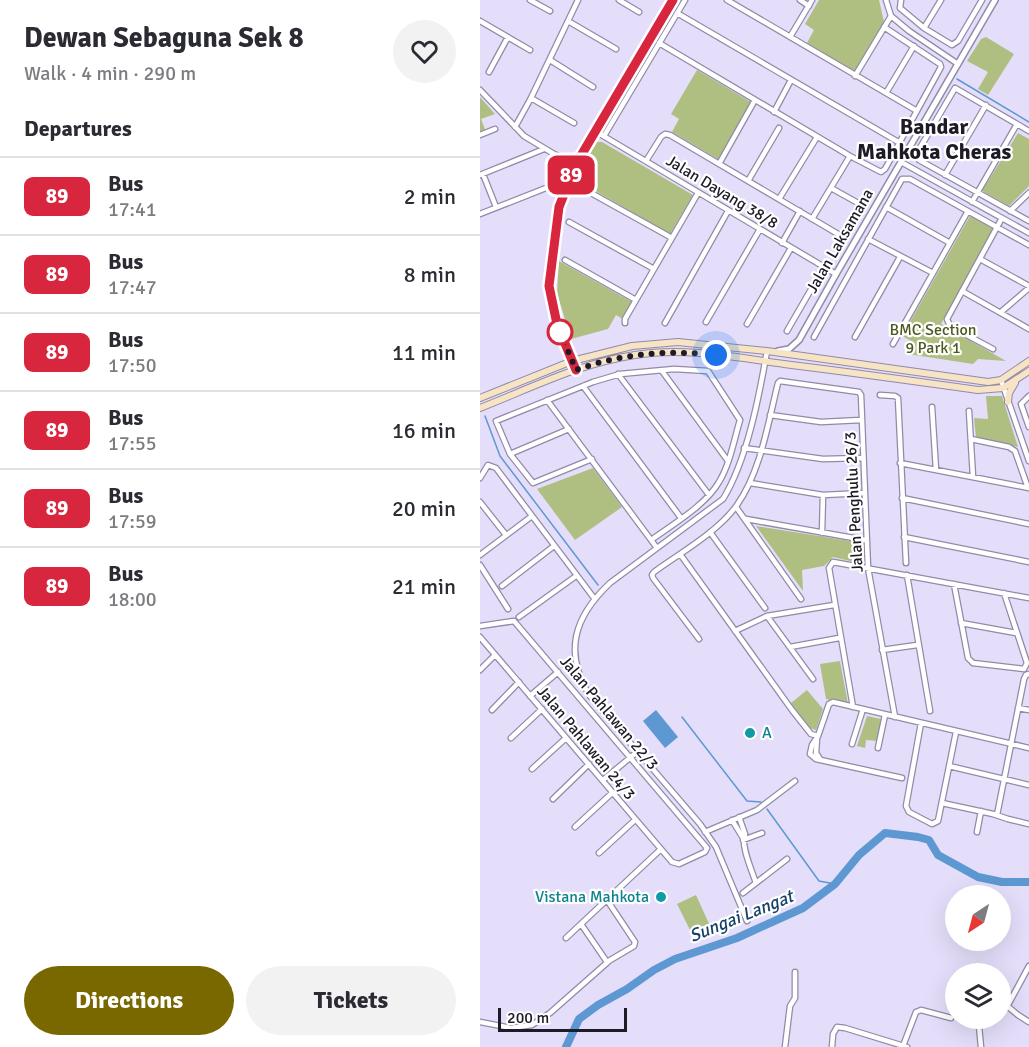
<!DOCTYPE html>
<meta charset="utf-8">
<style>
body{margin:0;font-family:Signika,sans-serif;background:#f2f2f3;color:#2b2b33;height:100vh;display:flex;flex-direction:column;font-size:22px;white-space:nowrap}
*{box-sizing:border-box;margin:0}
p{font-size:20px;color:#7c7c81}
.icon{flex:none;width:33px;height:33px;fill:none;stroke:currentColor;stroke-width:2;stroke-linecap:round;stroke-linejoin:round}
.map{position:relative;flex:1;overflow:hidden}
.sheet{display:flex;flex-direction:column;background:#fff;width:480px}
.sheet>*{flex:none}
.badge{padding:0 12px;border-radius:9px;font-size:21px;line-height:39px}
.needle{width:39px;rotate:216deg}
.fabs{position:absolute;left:465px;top:885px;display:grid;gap:12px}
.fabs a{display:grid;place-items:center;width:66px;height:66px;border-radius:50%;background:#fff;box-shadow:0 6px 24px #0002;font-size:30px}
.scale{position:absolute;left:18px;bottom:15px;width:129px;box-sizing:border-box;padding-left:6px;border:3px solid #1e1b27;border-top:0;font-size:16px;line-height:21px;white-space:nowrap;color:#1e1b27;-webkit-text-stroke:4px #fff;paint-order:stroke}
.you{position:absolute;width:30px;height:30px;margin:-15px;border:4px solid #fff;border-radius:50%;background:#1a73e8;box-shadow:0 0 0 9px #1a73e833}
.map>.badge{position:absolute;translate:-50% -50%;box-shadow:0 0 0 3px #fff}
h2{padding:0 24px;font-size:22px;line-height:54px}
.round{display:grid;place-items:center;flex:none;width:63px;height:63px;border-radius:32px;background:#f2f2f3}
.summary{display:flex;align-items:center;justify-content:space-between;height:102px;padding:0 24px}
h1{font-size:28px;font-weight:700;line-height:45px}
.primary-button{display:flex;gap:12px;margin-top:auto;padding:12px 24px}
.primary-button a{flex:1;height:69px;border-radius:36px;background:#796800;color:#fff;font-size:24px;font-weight:700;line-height:69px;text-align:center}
.primary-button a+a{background:#f2f2f3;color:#2b2b33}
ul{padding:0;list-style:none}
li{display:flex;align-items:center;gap:18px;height:78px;padding:0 24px;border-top:2px solid #e1e1e2}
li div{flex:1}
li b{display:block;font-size:22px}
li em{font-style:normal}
li .badge{min-width:66px;font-weight:700;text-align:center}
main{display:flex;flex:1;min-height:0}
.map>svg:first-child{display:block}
</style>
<main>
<section class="sheet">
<div class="summary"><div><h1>Dewan Sebaguna Sek 8</h1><p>Walk · 4 min · 290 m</p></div><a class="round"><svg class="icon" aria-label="heart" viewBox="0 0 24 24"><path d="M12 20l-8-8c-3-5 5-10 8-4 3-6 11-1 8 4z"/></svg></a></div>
<h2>Departures</h2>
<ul>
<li><span class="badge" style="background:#d7263d;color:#fff">89</span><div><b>Bus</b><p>17:41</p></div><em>2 min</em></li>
<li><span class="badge" style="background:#d7263d;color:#fff">89</span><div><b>Bus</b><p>17:47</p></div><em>8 min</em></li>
<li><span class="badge" style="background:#d7263d;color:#fff">89</span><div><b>Bus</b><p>17:50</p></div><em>11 min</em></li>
<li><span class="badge" style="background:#d7263d;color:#fff">89</span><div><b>Bus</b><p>17:55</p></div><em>16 min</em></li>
<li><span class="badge" style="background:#d7263d;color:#fff">89</span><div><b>Bus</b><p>17:59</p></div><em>20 min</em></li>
<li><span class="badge" style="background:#d7263d;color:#fff">89</span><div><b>Bus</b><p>18:00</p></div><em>21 min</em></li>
</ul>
<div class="primary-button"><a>Directions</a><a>Tickets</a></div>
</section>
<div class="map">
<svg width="549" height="1047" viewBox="0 0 549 1047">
<rect width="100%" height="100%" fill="#e4defa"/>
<!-- green -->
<path fill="#afbf81" d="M339,0H399L404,22L374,72L327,43L334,30L325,24Z
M506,37L534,54L508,95L498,89L508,72L487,61L501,39Z
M217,70L271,102L238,159L192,132L199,119L191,114Z
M0,97L15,114L1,119L6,132L0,134Z
M538,133L549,139V186L529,206L502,191Z
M117,142H122L213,195L190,234L98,181L103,166Z
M490,216L513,229L461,324L526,361L498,359L493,364L428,354L435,343L422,336Z
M79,261L152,302L143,319L136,315L128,329L91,339L77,293Z
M506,396H522L538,447L496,437L494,418L508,419Z
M113,468L142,507L95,540L57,489Z
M276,526L383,543V564L353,557L344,566L322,570L323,591Z
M360,661L368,704L346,699L340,664Z
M327,690L343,709L336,730L330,728L311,703Z
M387,716L401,719L397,741L386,740L385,748L377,746Z
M216,895L231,928L213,936L197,904Z"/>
<!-- water -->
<path fill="#5d98d3" d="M176,710L198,737L185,748L163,721Z"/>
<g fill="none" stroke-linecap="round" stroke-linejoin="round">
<!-- stream -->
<path stroke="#5d98d3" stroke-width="1.5" d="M477,79L549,122
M5,416L20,456L118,585
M202,717L267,801L281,802
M287,809L339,881L355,884"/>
<!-- river -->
<path stroke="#5d98d3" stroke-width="8" d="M86,1047L99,1019L118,1005L147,989L174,970L195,959L257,938L323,908L355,884L379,855L405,833L438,837L449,840L458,855L498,877L522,882H549"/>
<defs>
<path id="minor" d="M50,0L70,11
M139,0L159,12
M247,0L437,111
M320,0L329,6
M406,0L411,16L429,31L478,64
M421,0L420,8L444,28L472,45L478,41L502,0
M197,13L420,143
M0,21L50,50
M88,21L136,49
M444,28L461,0
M310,37L332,0
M179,43L370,156L401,172L405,169L461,67L460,64L404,27
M70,60L113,87
M9,72L28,37
M375,76L411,16
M0,90L44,136L74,154L96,164
M406,93L434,46
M51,98L94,123
M294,112L311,80
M35,127L51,98L98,0
M115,131L356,274
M549,131L475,88L437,153L439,160L549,221
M0,135L15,129
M124,136L205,0
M166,161L181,137L185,134L190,135L358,234
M421,162L549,233
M239,164L275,100
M3,174L16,207
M0,175L64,149
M465,175L506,105
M268,181L299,128
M102,188L192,238
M351,188L378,203
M299,199L337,137
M492,202L537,124
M406,207L470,243
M530,211L549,193
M0,214L71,186
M332,219L370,156
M89,222L174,269
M388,239L453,273
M302,243L320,211
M500,259L549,286
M85,260L156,300
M482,291L549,329
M521,312L549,288
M226,322L280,229
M145,323V319L218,193
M185,323L248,211
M267,324L311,248
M307,331L344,267
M334,337L422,179H430L549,245
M375,337L420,257
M413,344L488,211
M513,349L470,326L467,319L522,218
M182,371L248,461
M138,374L229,495
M521,380L549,461
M103,386L201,518
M400,395L415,396L418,398L426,563
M549,396L541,404L549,427
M67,400L177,548
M452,407L456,470
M489,411L493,477
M290,415L341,422L381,420
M491,439L529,447L535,451L548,488
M264,448L343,459L382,458
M30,454L89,429
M112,459L53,483L30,454L16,421L113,382L140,374L194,369L228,371L260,420
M420,463L549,488
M0,478L8,465L16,468L114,598
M270,483L343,495L384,493
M422,498L549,524
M0,502L26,535
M256,507L321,599
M266,519L385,540
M230,532L285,608
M342,533L343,495
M424,537L549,562
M171,540C192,525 226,505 239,482C250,464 254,440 260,420
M200,554L312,710L331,734L338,736
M0,555L52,516
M0,565L28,609
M427,575L450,711
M474,584L488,658L493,663L544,669L547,663L524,593
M22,586L74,546
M287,616L333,679
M39,617L96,576
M481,623L536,633
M0,626L34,621L227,848L225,852L199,864L192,862L0,637
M255,631L287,616L354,605
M219,639L173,578L172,575L174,572C200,553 238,532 257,505C281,471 288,423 298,383L300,381L379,392L381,395L388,568L415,717
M310,647L359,638
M402,650L437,645
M0,670L15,655
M50,696L78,672
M373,707L349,568L353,562L549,598
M538,708L549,710
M12,710L39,682
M441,723L426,806L429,812L452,824L458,821L476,732
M31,738L62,709
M337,738L336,753L340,759
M372,744L383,709
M398,748L405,715
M469,766L549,785
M52,769L86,738
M422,778L336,759L330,754L332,745L338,736L349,704L353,702L549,748
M123,780L157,752
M73,799L109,764
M462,803L513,814L528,819L549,824
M517,815L544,679L546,675L549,674
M259,817L265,834C260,844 272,871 276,883
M252,820L263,838
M95,827L132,793
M225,832L277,810L315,781
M497,832L501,811
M263,840L282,833
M119,853L155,820
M263,893L307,859
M267,921L236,847L220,824L110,696C83,652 94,617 130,583L243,499C267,460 279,397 287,351
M101,924L127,962L154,946L155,942L127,900
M86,938L181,849
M520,1000L538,1015L549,1022
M528,1005L549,966
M0,1022L31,1028L52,1025L70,1013L129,961
M499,1026L501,1047
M423,1046L436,1012L441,1010L471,1018
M305,1047L310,1006L315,998V972
M352,1047L353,1034L357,1027L365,1028L427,1047"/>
<path id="tertiary" d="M298,351L309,349L319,340L356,274L515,0
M96,370L77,324L69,286L79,207L96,164L193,0"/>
<path id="secondary" d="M0,398L92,361L152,346L198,342L287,351L508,382L521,380L549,361
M528,402L529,393L535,383
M0,408C51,388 100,363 155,355C204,347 255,357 304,364C369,372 433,381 498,390L523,388L549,371"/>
</defs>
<!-- minor casing -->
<use href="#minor" stroke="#918aa9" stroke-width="7"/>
<!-- tertiary casing -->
<use href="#tertiary" stroke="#918aa9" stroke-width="8"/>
<!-- secondary casing -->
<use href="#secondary" stroke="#918aa9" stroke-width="8"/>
<!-- minor -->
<use href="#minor" stroke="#fff" stroke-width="4.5"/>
<!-- tertiary -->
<use href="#tertiary" stroke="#fff" stroke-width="5"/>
<!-- secondary -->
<use href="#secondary" stroke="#f6e4c4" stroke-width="6"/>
</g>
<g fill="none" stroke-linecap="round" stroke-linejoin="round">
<defs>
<path id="line" d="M96,370L77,324L69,286L79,207L96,164L193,0"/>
</defs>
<!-- line casing -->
<use href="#line" stroke="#fff" stroke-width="14"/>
<!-- line -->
<use href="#line" stroke="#d7263d" stroke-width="9"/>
<!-- walk -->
<path stroke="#1e1b27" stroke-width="6" stroke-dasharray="0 10.8" d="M80,332L96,370C143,353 187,350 236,355"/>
</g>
<!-- markers -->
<circle fill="#fff" stroke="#d7263d" stroke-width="3" cx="80" cy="332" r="12"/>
<g fill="#0f9aa8" stroke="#fff" stroke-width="2">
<circle cx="270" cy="733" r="6"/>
<circle cx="181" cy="897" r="6"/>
</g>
<g text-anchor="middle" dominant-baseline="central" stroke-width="4.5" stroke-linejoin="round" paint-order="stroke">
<!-- street labels -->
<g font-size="16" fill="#1e1b27" stroke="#fff">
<text transform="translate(242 192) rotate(31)">Jalan Dayang 38/8</text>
<text transform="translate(360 241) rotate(-60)">Jalan Laksamana</text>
<text transform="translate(374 502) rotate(-93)">Jalan Penghulu 26/3</text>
<text transform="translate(129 713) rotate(50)">Jalan Pahlawan 22/3</text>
<text transform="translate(106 743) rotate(50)">Jalan Pahlawan 24/3</text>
</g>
<!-- park labels -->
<g font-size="16" fill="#4c591f" stroke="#fff">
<text x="453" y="330">BMC Section<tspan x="453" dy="18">9 Park 1</tspan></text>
</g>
<!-- culture labels -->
<g font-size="16" fill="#0d838f" stroke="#fff" text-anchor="start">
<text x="282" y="733">A</text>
<text x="169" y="897" text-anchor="end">Vistana Mahkota</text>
</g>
<!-- water labels -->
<g font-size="18" font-style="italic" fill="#164169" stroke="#fff">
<text transform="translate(261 916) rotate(-22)">Sungai Langat</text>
</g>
<!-- district labels -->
<g font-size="22" font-weight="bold" fill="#1e1b27" stroke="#fff">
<text x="454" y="126">Bandar<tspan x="454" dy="25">Mahkota Cheras</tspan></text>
</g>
</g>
</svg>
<div class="fabs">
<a><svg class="needle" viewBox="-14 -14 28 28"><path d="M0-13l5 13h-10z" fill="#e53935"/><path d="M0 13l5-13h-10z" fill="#7c7c81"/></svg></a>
<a><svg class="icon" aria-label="layers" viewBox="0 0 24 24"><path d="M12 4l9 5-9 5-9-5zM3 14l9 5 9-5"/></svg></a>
</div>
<div class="scale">200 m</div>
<div class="you" style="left:236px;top:355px"></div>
<b class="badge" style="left:91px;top:175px;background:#d7263d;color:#fff">89</b>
</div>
</main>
